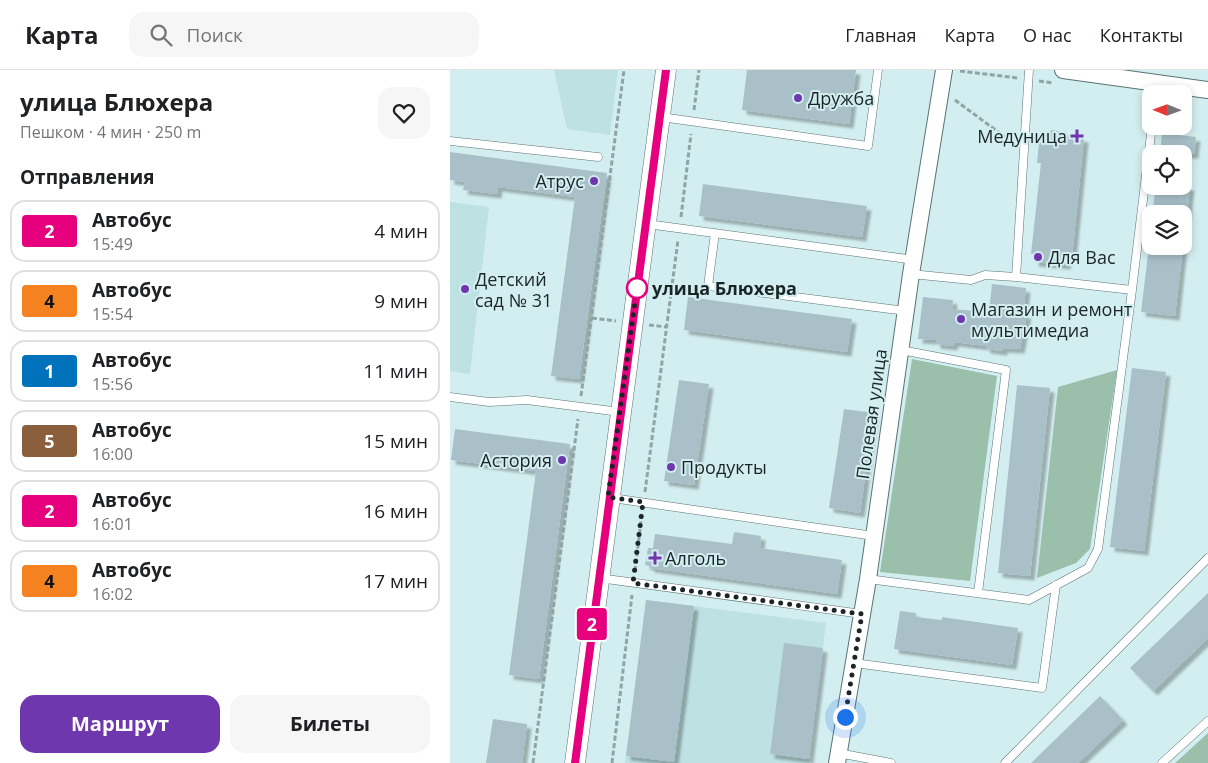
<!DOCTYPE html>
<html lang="ru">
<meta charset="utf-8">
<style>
body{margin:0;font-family:"Open Sans",sans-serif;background:#f6f6f6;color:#202124;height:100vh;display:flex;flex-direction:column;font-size:19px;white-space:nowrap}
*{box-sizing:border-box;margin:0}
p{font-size:16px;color:#757577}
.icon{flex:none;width:28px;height:28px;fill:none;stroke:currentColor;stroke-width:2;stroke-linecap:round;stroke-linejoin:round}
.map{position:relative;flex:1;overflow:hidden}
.side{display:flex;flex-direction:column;background:#fff;width:450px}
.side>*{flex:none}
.badge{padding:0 10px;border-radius:4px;font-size:18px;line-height:32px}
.needle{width:32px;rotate:271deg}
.buttons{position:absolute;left:692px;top:15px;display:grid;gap:10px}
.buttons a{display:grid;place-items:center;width:50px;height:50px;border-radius:10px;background:#fff;box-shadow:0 2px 8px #0003;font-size:25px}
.you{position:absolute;width:25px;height:25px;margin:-12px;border:4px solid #fff;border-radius:50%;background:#1a73e8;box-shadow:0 0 0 8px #1a73e833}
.map>.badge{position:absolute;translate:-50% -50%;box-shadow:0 0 0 2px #fff}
h2{padding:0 20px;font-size:19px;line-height:45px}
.round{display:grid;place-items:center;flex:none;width:52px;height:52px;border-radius:15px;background:#f6f6f6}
.head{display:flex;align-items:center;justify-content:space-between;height:85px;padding:0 20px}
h1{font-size:24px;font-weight:700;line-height:38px}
.action{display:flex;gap:10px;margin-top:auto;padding:10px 20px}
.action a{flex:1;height:58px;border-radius:15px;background:#6e37ae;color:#fff;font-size:20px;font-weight:700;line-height:58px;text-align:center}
.action a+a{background:#f6f6f6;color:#202124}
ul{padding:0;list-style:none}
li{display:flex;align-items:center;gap:15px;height:62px;margin:0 10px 8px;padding:0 10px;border:2px solid #e0e0e0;border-radius:15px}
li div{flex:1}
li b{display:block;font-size:19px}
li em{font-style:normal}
li .badge{min-width:55px;font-weight:700;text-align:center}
header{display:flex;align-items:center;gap:30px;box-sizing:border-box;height:70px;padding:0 25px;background:#fff;border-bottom:1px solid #e0e0e0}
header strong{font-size:24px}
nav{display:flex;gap:28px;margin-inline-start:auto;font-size:18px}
.search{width:350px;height:45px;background:#f6f6f6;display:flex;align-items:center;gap:12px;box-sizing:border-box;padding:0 18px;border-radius:15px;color:#757577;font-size:19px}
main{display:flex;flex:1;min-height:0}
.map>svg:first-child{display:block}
</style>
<header>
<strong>Карта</strong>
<div class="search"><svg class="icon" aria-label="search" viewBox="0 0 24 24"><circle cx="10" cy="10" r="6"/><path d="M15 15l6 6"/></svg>Поиск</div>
<nav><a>Главная</a><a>Карта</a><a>О нас</a><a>Контакты</a></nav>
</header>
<main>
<section class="side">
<div class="head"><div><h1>улица Блюхера</h1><p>Пешком · 4 мин · 250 m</p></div><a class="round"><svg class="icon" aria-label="heart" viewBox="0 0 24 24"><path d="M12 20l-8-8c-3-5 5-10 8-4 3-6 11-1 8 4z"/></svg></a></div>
<h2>Отправления</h2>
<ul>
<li><span class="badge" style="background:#e6007e;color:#fff">2</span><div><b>Автобус</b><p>15:49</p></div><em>4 мин</em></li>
<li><span class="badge" style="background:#f58220;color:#111">4</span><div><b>Автобус</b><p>15:54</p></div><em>9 мин</em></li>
<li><span class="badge" style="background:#0072bc;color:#fff">1</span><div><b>Автобус</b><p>15:56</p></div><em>11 мин</em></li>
<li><span class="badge" style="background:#8b5e3c;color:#fff">5</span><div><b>Автобус</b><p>16:00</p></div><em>15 мин</em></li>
<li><span class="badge" style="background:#e6007e;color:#fff">2</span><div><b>Автобус</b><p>16:01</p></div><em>16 мин</em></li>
<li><span class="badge" style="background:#f58220;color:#111">4</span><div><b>Автобус</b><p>16:02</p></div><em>17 мин</em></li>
</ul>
<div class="action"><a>Маршрут</a><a>Билеты</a></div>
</section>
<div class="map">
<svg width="758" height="693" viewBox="0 0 758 693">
<defs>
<filter id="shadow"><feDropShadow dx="4.5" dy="4.5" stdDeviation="1" flood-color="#0004"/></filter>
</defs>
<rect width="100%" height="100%" fill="#d3eef0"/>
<!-- built -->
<path fill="#bee1e4" d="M104,0H168L160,65L117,59Z
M0,132L39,137L20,304L0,301Z
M196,530L376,553L359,693H175Z"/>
<!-- green -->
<path fill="#9ac0ac" d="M462,289L547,306L520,511L430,502Z
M667,300L640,479L626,493L587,508L608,317Z
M758,663V693H725Z"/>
<!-- building -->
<path fill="#a9c0c9" filter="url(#shadow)" d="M297,0H406L399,54L292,40Z
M601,60L617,62L616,66L634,68L622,187H617L616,195L584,192L585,184H581L591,93H587L590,63L600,64Z
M712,63L746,67L744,84H710Z
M0,82L157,103L129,309L101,306L125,127L48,117L47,124L13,120L15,112L0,110Z
M253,114L417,136L412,167L249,146Z
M706,116H740L737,144H702Z
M699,176H733L725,246L691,242Z
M542,214L576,218L573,244H577L570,279L553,278V281L536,279V276L504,272L503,276L486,274V270L468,269L473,227L503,230L502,239L539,242Z
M238,227L402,249L397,282L234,260Z
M682,298L716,302L694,481L660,477Z
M229,310L259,314L244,415L214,411Z
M567,315L600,318L580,506L548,503Z
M394,339L424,343L410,443L379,438Z
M5,359L120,374L89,609L59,605L86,401L1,390Z
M284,462L311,466L310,478L392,490L387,524L200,498V496L195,495L198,478H203L205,464L282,474Z
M758,523V568L703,621L680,598Z
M196,530L244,536L224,692L176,686Z
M450,541L466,543V547L492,550V547L568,558L562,595L444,579Z
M334,573L373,578L359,689L320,684Z
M650,626L673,650L628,693H581Z
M43,649L77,654L72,693H36Z"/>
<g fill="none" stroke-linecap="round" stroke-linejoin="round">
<defs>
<path id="service" d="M211,47L418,76L428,0
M0,71L148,87
M197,154L465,190
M265,163L258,216L456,241
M461,204L521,210L535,205L566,207L682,220L702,56
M566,207L579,0
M451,280L556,300L528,523
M0,327L39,332L77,330L170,342
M162,428L424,466
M149,508L412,544
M418,509L579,530L638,498L648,479L682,220
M404,593L592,618L606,515
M388,683L441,693
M555,693L758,488
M712,693L758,651"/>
<path id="minor" d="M613,0L758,20
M387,693L418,509L461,204L494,0"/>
<path id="tertiary" d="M125,693L216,0"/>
</defs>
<!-- service casing -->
<use href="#service" stroke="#5b7374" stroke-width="9"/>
<!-- minor casing -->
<use href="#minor" stroke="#5b7374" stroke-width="18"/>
<!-- tertiary casing -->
<use href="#tertiary" stroke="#5b7374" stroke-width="21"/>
<!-- path -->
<path stroke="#8fa4a5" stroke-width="3" stroke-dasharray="5 2.5" stroke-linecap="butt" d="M510,1L568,8
M589,11L603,13
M505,30L563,73
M244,40L249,0
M231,147L241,64
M142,248L166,251
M199,255L217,257
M131,326L174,0
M195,422L228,170
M185,501L192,443
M83,693L128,349
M162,693L182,525"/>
<!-- service -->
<use href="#service" stroke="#fff" stroke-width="8"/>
<!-- minor -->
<use href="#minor" stroke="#fff" stroke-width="16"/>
<!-- tertiary -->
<use href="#tertiary" stroke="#fff" stroke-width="20"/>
</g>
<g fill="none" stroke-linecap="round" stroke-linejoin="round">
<defs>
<path id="line" d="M125,693L216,0"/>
</defs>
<!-- line casing -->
<use href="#line" stroke="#fff" stroke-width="11"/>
<!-- line -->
<use href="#line" stroke="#e6007e" stroke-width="8"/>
<!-- walk -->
<path stroke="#1b2526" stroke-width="5" stroke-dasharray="0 9" d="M187,218L158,427L193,432L183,513L412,544L395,647"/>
</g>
<!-- markers -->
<g fill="#6e37ae" stroke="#d3eef0" stroke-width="2">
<circle cx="348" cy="28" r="5"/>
<path d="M624.5 58.5h5v5h5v5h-5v5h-5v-5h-5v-5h5z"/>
<circle cx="144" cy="111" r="5"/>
<circle cx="588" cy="187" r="5"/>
<circle cx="15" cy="219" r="5"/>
<circle cx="511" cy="249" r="5"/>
<circle cx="112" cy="390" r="5"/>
<circle cx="221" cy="397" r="5"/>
<path d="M202.5 480.5h5v5h5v5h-5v5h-5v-5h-5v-5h5z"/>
</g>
<circle fill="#fff" stroke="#e6007e" stroke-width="2.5" cx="187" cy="218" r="10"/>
<g text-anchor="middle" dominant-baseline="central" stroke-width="4" stroke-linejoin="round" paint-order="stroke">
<!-- poi labels -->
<g font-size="18" fill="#1b2526" stroke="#d3eef0" text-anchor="start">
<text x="358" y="28">Дружба</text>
<text x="617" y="66" text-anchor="end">Медуница</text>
<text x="134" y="111" text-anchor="end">Атрус</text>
<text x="598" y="187">Для Вас</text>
<text x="25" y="209">Детский<tspan x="25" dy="21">сад № 31</tspan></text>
<text x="521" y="239">Магазин и ремонт<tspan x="521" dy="21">мультимедиа</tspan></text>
<text x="102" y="390" text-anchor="end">Астория</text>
<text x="231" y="397">Продукты</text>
<text x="215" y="488">Алголь</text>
</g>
<!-- stop labels -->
<g font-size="18" font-weight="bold" fill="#1b2526" stroke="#d3eef0" text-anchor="start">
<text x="202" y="218">улица Блюхера</text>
</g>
<!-- street labels -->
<g font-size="18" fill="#1b2526" stroke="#d3eef0">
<text transform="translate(421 344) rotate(-82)">Полевая улица</text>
</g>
</g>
</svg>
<div class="buttons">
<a><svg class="needle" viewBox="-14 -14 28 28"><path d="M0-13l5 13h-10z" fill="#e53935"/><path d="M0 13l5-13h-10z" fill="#757577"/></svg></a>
<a><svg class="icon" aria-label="locate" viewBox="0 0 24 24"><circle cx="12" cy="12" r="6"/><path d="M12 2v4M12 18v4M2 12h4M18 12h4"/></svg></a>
<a><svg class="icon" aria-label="layers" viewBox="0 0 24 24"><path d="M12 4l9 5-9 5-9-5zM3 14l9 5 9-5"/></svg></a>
</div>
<div class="you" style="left:395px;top:647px"></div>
<b class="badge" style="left:142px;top:554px;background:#e6007e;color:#fff">2</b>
</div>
</main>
